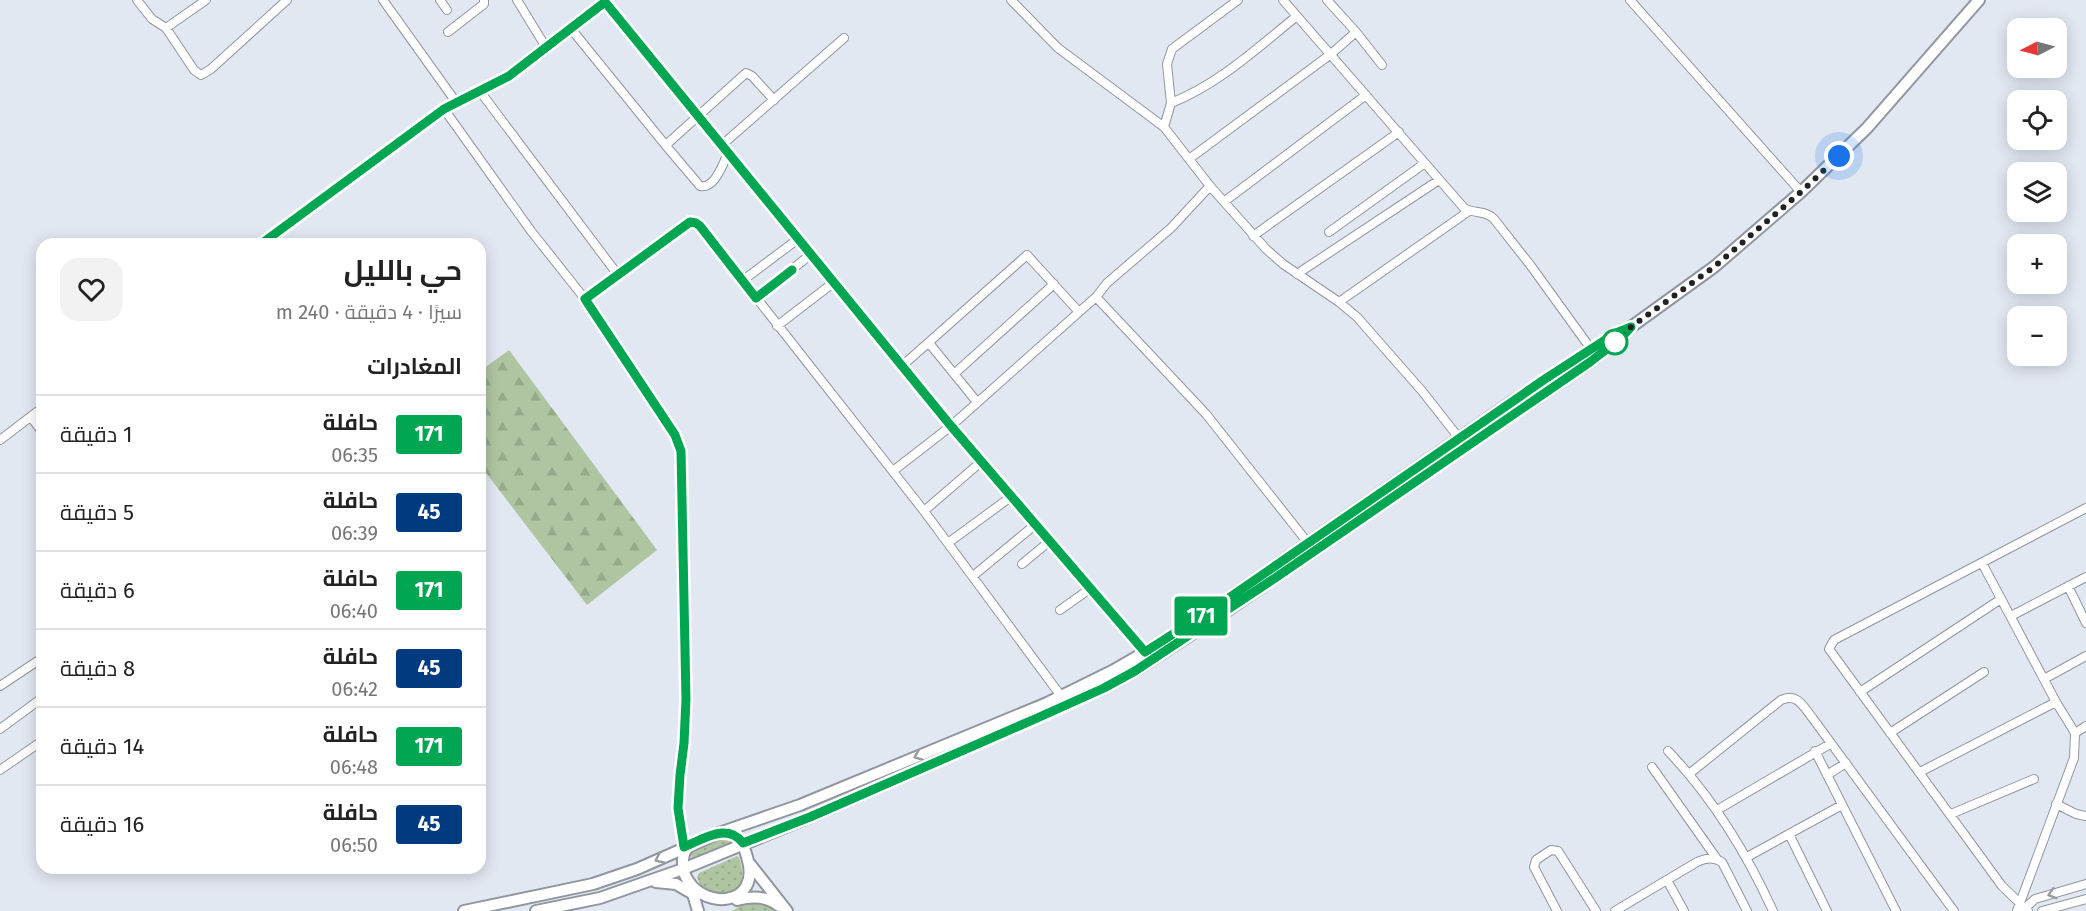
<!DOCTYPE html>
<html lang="ar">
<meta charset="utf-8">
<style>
body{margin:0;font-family:"Fira Sans",Cairo,sans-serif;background:#f2f2f2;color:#222;direction:rtl;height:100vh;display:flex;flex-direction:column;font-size:22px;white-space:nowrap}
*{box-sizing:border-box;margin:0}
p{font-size:20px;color:#767676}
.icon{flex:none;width:33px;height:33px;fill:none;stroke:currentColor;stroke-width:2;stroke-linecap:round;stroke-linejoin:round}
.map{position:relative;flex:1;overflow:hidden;direction:ltr}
.side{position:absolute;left:36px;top:238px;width:450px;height:636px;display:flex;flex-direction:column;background:#fff;border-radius:18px;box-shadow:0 3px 15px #0003;direction:rtl}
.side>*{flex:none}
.badge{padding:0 12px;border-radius:4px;font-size:21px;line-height:39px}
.needle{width:39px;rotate:264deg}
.fabs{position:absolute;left:2007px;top:18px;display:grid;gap:12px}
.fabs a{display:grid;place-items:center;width:60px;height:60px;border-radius:12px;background:#fff;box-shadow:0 3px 15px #0003;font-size:30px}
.you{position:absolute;width:30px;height:30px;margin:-15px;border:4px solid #fff;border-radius:50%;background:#1a73e8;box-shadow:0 0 0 9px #1a73e833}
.map>.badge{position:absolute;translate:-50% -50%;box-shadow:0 0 0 3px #fff}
h2{padding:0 24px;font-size:22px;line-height:54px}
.round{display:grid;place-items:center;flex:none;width:63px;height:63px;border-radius:18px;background:#f2f2f2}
.overview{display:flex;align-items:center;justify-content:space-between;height:102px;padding:0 24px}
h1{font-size:28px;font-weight:700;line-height:45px}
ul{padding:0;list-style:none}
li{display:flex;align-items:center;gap:18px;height:78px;padding:0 24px;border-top:2px solid #e0e0e0}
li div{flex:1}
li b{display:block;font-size:22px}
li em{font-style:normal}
li .badge{min-width:66px;font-weight:700;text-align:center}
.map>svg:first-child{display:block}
</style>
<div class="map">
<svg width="2086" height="911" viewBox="0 0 2086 911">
<defs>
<pattern id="grass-dots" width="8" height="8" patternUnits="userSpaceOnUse" patternTransform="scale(1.5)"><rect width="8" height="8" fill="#afc5a2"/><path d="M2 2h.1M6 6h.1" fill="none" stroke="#96a98b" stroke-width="1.8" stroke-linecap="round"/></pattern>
<pattern id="forest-firs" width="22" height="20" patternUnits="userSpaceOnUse" patternTransform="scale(1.5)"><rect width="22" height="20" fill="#afc5a2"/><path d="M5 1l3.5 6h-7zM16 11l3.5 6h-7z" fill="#96a98b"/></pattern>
</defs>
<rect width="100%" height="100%" fill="#e2e8f2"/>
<!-- grass -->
<path fill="url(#grass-dots)" d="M721,837L729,839L733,843L692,860L691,854L695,848Z
M737,856L739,857C745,877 743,883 730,898L702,890L697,877L699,873Z
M757,902L767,905L773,911H732L745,903Z"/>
<!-- forest -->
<path fill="url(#forest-firs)" d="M509,350L657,550L587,605L480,465V371Z"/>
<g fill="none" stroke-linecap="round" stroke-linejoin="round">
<defs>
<path id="street" d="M137,0L152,19L166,28L194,70L201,75L211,69L287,0
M383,0L456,102
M440,0L447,10
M517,0L547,49
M1011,0L1058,48L1164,127L1210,186L1266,249L1283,264L1339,302L1357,317L1422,391L1459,438
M1283,0L1464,208C1474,214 1486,210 1494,219L1531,266L1591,349
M1630,0L1801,192
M605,2L951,426L1145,652
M166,28L206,0
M572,30L667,147
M448,32L484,4V0
M1356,32L1382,65
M479,90L618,275
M1171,103C1219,84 1257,48 1297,16
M444,109L531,231L585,299L675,435L681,451L686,699L684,743L680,775L678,808L684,847
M1164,127L1171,103L1167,64L1172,49L1238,0
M722,145L844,38
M728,154C722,165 715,189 700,186L667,147V144L746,73L752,76L774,100
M1189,159L1331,54L1356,32L1327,0
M1225,201L1366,95
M1329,232L1425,163
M1253,236L1399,132
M261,244L444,109L509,76L572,30L607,1
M1297,274L1439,180
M742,281L798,239
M1096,297L1206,414L1308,543
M756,298L810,255
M585,299L690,222L696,223L700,226L924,511L1061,696
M1339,302L1469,211
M777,326L833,283
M929,343L977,402
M902,366L1027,255L1079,312
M954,374L1054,284
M31,417L42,432
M0,440L42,408
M893,471L951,426L1096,297L1107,283L1171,228L1210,186
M924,511L982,461
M948,543L1012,496
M1982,563L2056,702L2075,733L2074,758L2017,911
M1022,564L1051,540
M973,576L1036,524
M2068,586L2086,623
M1060,610L1091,588
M2011,616L2086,577
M2044,679L2086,656
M0,686L42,658
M1860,692L2001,599
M0,729L42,698
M1890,733L1984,672
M2075,733L2086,726
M1668,751C1713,798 1746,852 1773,911
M1815,751L1896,911
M1652,767L1717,859
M0,770L42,741
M1920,772L2056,702
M1689,774L1781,700C1798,692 1804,708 1814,720L1954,911
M1827,775L1846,763
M2056,804L2076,814L2086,816
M1717,810L1830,744
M1951,814L2034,779
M1790,836L1827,911
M1747,857L1842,805
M1667,880L1684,911
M1557,911L1534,867L1536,860L1551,850L1558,851L1596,911
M1615,911L1697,862C1706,858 1713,857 1722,862L1747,911
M2022,911L2035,899L2086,884
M2028,911L2002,886L1829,649L1834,640L2086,508
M2042,911L2086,899"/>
<path id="secondary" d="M690,845C681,854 682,863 685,875C700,911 763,908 747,857C743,843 740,833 724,832
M750,864L787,911
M656,882L676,884L693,894L698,911
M737,900C752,896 767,896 779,906
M464,911L593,884L637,869L719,833L800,805L1047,703L1112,671L1145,652L1226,600L1510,403L1623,330
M536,911L600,898L683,869L810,817L1104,688L1135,671L1215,619L1590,362L1621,338L1631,327L1714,267L1801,192L1867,128L1979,0"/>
</defs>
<!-- street casing -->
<use href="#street" stroke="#90969f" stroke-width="10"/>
<!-- secondary casing -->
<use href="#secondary" stroke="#90969f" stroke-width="14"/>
<!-- street -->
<use href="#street" stroke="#fff" stroke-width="8"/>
<!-- secondary -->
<use href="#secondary" stroke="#fff" stroke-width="10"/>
</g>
<!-- one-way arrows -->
<defs><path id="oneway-chevron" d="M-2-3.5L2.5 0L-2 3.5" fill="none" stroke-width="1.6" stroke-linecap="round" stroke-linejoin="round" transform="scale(1.5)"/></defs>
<g stroke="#9a9b9d">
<use href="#oneway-chevron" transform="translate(918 756) rotate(158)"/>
<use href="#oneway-chevron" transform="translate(659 859) rotate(155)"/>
<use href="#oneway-chevron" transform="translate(2052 894) rotate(163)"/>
</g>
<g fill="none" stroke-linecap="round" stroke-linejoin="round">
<defs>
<path id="line" d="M261,244L444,109L509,76L605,2L951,426L1145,652L1226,600L1545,379L1616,333L1631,327L1621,338L1590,362L1278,576L1135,671L1104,688L1035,719L810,817L743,843C728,822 703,839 684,847L678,808L680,775L684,743L686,699L681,451L675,435L585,299L690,222L696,223L700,226L756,298L792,270"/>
</defs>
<!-- line casing -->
<use href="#line" stroke="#fff" stroke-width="14"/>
<!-- line -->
<use href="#line" stroke="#00a651" stroke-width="9"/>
<!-- walk -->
<path stroke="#1f2125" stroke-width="6" stroke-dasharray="0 10.8" d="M1615,342L1631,327L1714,267L1801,192L1839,156"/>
</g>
<!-- markers -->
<circle fill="#fff" stroke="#00a651" stroke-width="3" cx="1615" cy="342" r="12"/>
</svg>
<div class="fabs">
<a><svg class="needle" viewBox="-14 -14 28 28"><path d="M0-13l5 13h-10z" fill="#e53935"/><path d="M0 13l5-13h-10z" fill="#767676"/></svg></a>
<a><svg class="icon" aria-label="locate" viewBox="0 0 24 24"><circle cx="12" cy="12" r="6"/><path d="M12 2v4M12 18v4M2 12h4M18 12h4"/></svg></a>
<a><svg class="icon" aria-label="layers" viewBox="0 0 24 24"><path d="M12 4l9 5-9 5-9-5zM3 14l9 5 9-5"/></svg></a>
<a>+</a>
<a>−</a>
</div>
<div class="you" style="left:1839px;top:156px"></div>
<b class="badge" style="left:1201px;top:616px;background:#00a651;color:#fff">171</b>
<section class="side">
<div class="overview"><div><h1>حي بالليل</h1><p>سيرًا · 4 دقيقة · 240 m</p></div><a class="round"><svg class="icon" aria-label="heart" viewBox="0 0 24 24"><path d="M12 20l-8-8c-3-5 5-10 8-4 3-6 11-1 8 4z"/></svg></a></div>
<h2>المغادرات</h2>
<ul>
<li><span class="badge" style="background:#00a651;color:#fff">171</span><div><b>حافلة</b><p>06:35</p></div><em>1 دقيقة</em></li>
<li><span class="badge" style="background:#003b80;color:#fff">45</span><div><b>حافلة</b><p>06:39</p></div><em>5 دقيقة</em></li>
<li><span class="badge" style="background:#00a651;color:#fff">171</span><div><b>حافلة</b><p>06:40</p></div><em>6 دقيقة</em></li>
<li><span class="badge" style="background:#003b80;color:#fff">45</span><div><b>حافلة</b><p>06:42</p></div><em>8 دقيقة</em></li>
<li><span class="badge" style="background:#00a651;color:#fff">171</span><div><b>حافلة</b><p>06:48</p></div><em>14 دقيقة</em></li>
<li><span class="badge" style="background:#003b80;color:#fff">45</span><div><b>حافلة</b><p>06:50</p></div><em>16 دقيقة</em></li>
</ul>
</section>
</div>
